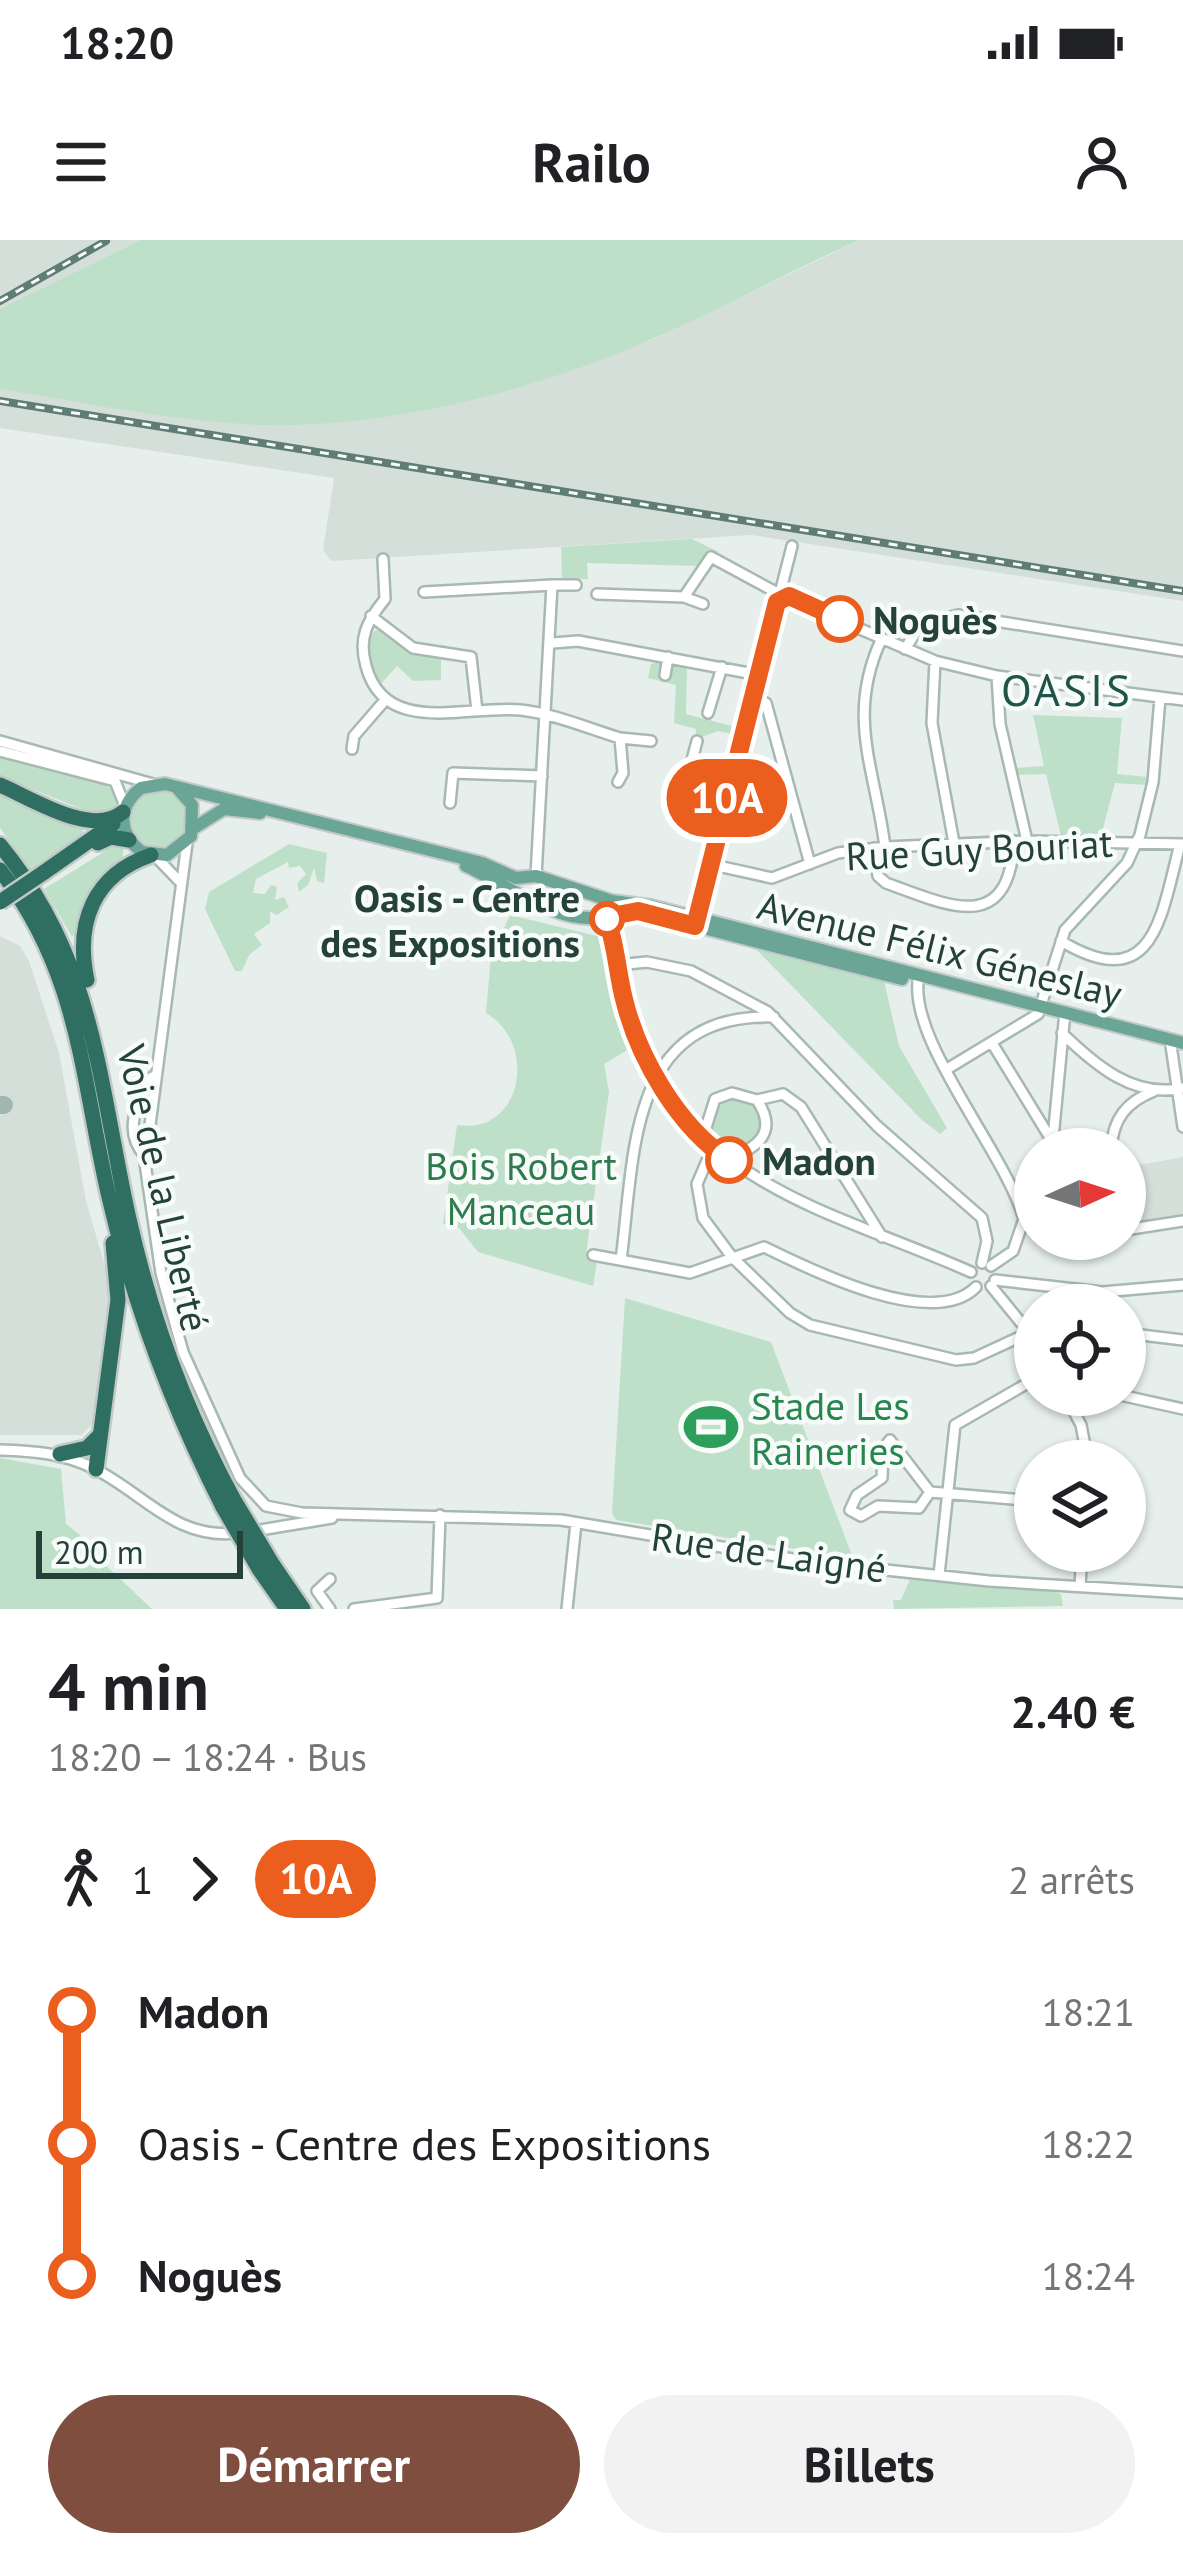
<!DOCTYPE html>
<html lang="fr">
<meta charset="utf-8">
<style>
body{margin:0;font-family:"PT Sans",sans-serif;background:#f2f2f2;color:#202124;height:100vh;display:flex;flex-direction:column;font-size:45px;white-space:nowrap}
*{box-sizing:border-box;margin:0}
p{font-size:39px;color:#757577}
.icon{flex:none;width:66px;height:66px;fill:none;stroke:currentColor;stroke-width:2;stroke-linecap:round;stroke-linejoin:round}
.map{position:relative;height:1369px;overflow:hidden}
.drawer{display:flex;flex-direction:column;background:#fff;flex:1}
.drawer>*{flex:none}
.badge{padding:0 24px;border-radius:39px;font-size:42px;line-height:78px}
.needle{width:78px;rotate:87deg}
.fabs{position:absolute;left:1014px;top:888px;display:grid;gap:24px}
.fabs a{display:grid;place-items:center;width:132px;height:132px;border-radius:50%;background:#fff;box-shadow:0 3px 9px #0004;font-size:60px}
.scale{position:absolute;left:36px;bottom:30px;width:207px;box-sizing:border-box;padding-left:12px;border:6px solid #24423a;border-top:0;font-size:33px;line-height:42px;white-space:nowrap;color:#24423a;-webkit-text-stroke:9px #f7fbf9;paint-order:stroke}
.map>.badge{position:absolute;translate:-50% -50%;box-shadow:0 0 0 6px #fff}
.legs{display:flex;align-items:center;gap:18px;height:132px;padding:0 48px;font-size:39px}
.legs p{margin-inline-start:auto}
.head{display:flex;align-items:center;justify-content:space-between;height:204px;padding:0 48px}
h1{font-size:66px;font-weight:700;line-height:90px}
.action{display:flex;gap:24px;margin-top:auto;padding:24px 48px}
.action a{flex:1;height:138px;border-radius:72px;background:#7f4e3f;color:#fff;font-size:48px;font-weight:700;line-height:138px;text-align:center}
.action a+a{background:#f2f2f2;color:#202124}
ul{padding:0 48px;list-style:none}
li{display:flex;align-items:center;gap:42px;height:132px;font-size:45px}
li i{display:grid;place-items:center;width:18px;height:100%;margin:0 15px;background:currentColor}
li i::after{content:'';width:30px;height:30px;margin:-15px;border:9px solid;border-radius:50%;background:#fff}
li p{margin-inline-start:auto}
li:first-child i{background:linear-gradient(#0000 50%,currentColor 0)}
li:last-child i{background:linear-gradient(currentColor 50%,#0000 0)}
.status{display:flex;justify-content:space-between;align-items:center;height:84px;padding:0 60px;background:#fff;direction:ltr}
.status svg{height:33px;fill:currentColor}
header{display:flex;justify-content:space-between;align-items:center;height:156px;padding:0 48px;background:#fff;font-size:54px;font-weight:700}
.map>svg:first-child{display:block}
</style>
<div class="status"><b>18:20</b><svg viewBox="0 0 49 12"><path d="M0 12V9h3v3zM5 12V6h3v6zM10 12V3h3v9zM15 12V0h3v12zM26 1h20v11H26zM47 4h2v5h-2z"/></svg></div>
<header><svg class="icon" aria-label="menu" viewBox="0 0 24 24"><path d="M4 6h16M4 12h16M4 18h16"/></svg>Railo<svg class="icon" aria-label="person" viewBox="0 0 24 24"><circle cx="12" cy="8" r="4"/><path d="M4 21q1-7 8-7t8 7"/></svg></header>
<div class="map">
<svg width="1183" height="1369" viewBox="0 0 1183 1369">
<rect width="100%" height="100%" fill="#e6efeb"/>
<!-- built -->
<path fill="#d4dfda" d="M0,0H140L0,69Z
M860,0H1183V361L751,295L331,321L323,310L334,238L0,188V149L264,185L370,177L466,159L651,100Z
M0,696L20,706L29,721L59,813L86,961L110,1043L96,1181L81,1195H0Z
M1183,917V977L1142,983L1134,926Z"/>
<!-- green -->
<path fill="#bfe0c8" d="M140,0H860C791,30 724,68 654,98C537,150 392,188 263,185C175,182 86,163 0,149V69Z
M692,299L719,312L708,313L698,326L587,323L588,339H562L561,307Z
M378,389L413,412L441,415V440L413,441L397,426L379,446L366,408L369,395Z
M663,421L687,429L686,474L740,488L737,495L718,491L696,499V489L674,483L676,445L648,438L651,424Z
M1033,475L1122,478L1117,534L1148,537L1146,545L1115,543L1101,596H1061L1046,534L1016,535L1015,528L1044,526Z
M0,517L101,542L115,551L117,569L101,577L0,536Z
M130 580a29 29 0 1 1 58 0a29 29 0 1 1-58 0Z
M0,554L73,582L83,587L84,598L34,635L0,588Z
M289,604L327,613L324,643L317,641L314,628L308,645L299,652L297,643L306,634L300,626L289,628L288,622L256,639L253,653L265,654L271,645L277,647L275,660L284,657L289,667L277,675L270,672V683L254,694L262,705L249,715L242,731H235L205,669L209,652Z
M115,605L123,606V621L72,697L44,649Z
M510,675L601,697L634,806L604,824L609,852L586,1014L597,1021L593,1046L478,1012L459,988L443,984L457,885C523,895 538,803 486,773L491,716Z
M756,709L884,741L899,806L947,888L940,894L922,880Z
M708 884a27 27 0 1 1 54 0a27 27 0 1 1-54 0Z
M625,1058L771,1102L853,1318L616,1280L612,1273Z
M0,1218L61,1229L66,1284L103,1313L98,1318L152,1369H0Z
M911,1337L1052,1351L1061,1354L1063,1366L894,1369L893,1360H901Z"/>
<g fill="none" stroke-linecap="round" stroke-linejoin="round">
<!-- taxiway -->
<path stroke="#a2b6b0" stroke-width="18" d="M0,865H4"/>
<defs>
<path id="minor" d="M383,319L385,359C367,381 358,398 366,426C385,498 469,464 521,470C555,474 587,488 620,498L623,533L618,542
M552,345H576
M424,352L552,345L536,636
M597,354L684,357L711,317L783,356L935,421L997,436L1183,460
M684,357L703,364
M371,376L413,408L471,417L477,471
M881,400C846,477 875,528 885,607
M553,403L578,401L759,435
M905,409L921,384L958,375L1183,411
M935,421L932,483L954,603
M665,435L668,417
M997,436L1000,484L1027,601
M752,458L766,463L810,624
M708,473L722,427
M620,498L651,501
M0,501L153,544
M352,509L354,496L386,459
M0,511L115,541L125,566
M686,544L727,557
M450,563L453,533L542,536
M685,585L678,573L697,501
M187,603L145,923L161,1033L183,1112L240,1238L266,1266L302,1273L561,1280L811,1322L989,1341L1183,1353
M874,608L878,636L886,643C949,666 1009,696 1014,601
M155,616L180,642
M709,624L772,638L838,613L885,607L1027,601L1183,604
M606,677C621,714 620,756 635,794C698,949 834,971 971,1032
M696,683L792,306
M1061,701C1154,757 1161,677 1180,604
M617,725L647,722L691,731L768,772L877,886L982,978L987,1001L982,1023
M919,735C905,798 1004,909 1024,979L1013,1011L991,1026
M1062,793C1095,825 1134,859 1183,848
M1170,799L1183,887
M992,803L1052,901
M947,829L1038,774L1065,690L1127,623L1140,595L1153,542L1160,458
M757,860L783,854L801,867L882,997
M703,897L715,859L732,853L757,860C779,893 757,907 729,920
M712,909L697,944L703,978L732,1017L790,1073L810,1085L956,1120L974,1118L1035,1090
M1052,909L1065,772
M1111,909C1113,879 1126,862 1154,851
M145,916C122,891 137,862 152,837
M1125,990L1183,981
M593,1015L690,1033L764,1007C811,1030 933,1091 976,1047
M621,1020C635,915 627,772 774,777
M995,1040L1102,1052L1183,1045
M991,1046L1035,1100
M1080,1065L1101,1053
M1125,1093L1183,1100
M1065,1155L1081,1185L1088,1221
M1120,1155L1183,1169
M0,1210C33,1211 63,1213 93,1228C144,1253 175,1300 237,1293
M930,1252L919,1268L878,1266L861,1276L850,1270L857,1255L882,1238L883,1209L890,1200L930,1252L1035,1261
M254,1291L332,1278
M939,1335L955,1185L1035,1139
M1080,1347L1082,1311
M330,1369L317,1351L330,1339
M354,1369L437,1358L440,1275
M567,1369L576,1283"/>
<path id="major" d="M177,548L192,565L191,596L167,615L142,612C118,594 117,567 141,548L165,544L482,623L516,638
M194,588L224,569L260,573
M466,626C501,641 572,696 612,672
M516,638L536,636L612,661L651,666L1183,803
M612,672L638,671L902,739"/>
<path id="highway" d="M0,545C33,559 92,598 123,572
M98,603L111,597L129,600
M0,605C95,720 98,840 129,979C151,1077 186,1172 234,1260
M0,630C80,733 81,836 109,957C134,1066 172,1167 223,1267
M43,633L113,584
M87,740C75,683 93,635 151,615
M60,1214L87,1208L100,1195
M96,1229L118,1060L113,1003
M273,1325L303,1369
M259,1329L287,1369"/>
</defs>
<!-- minor casing -->
<use href="#minor" stroke="#a8b8b2" stroke-width="14"/>
<!-- major casing -->
<use href="#major" stroke="#c2cac8" stroke-width="16"/>
<!-- highway casing -->
<use href="#highway" stroke="#c2cac8" stroke-width="20"/>
<!-- minor -->
<use href="#minor" stroke="#fff" stroke-width="9"/>
<!-- major -->
<use href="#major" stroke="#6aa596" stroke-width="12"/>
<!-- highway -->
<use href="#highway" stroke="#2f6f62" stroke-width="15"/>
<defs>
<path id="rail" d="M0,61L106,1
M0,161L1183,351"/>
</defs>
<!-- rail casing -->
<use href="#rail" stroke="#5f7d75" stroke-width="8"/>
<!-- rail -->
<use href="#rail" stroke="#f7fbf9" stroke-width="3" stroke-dasharray="9" stroke-linecap="butt"/>
<defs>
<path id="highway-bridge" d="M0,662L43,633
M234,1260L273,1325
M223,1267L259,1329"/>
</defs>
<!-- highway-bridge casing -->
<use href="#highway-bridge" stroke="#c2cac8" stroke-width="20" stroke-linecap="butt"/>
<!-- highway-bridge -->
<use href="#highway-bridge" stroke="#2f6f62" stroke-width="15"/>
</g>
<g fill="none" stroke-linecap="round" stroke-linejoin="round">
<defs>
<path id="line-1" d="M729,920C678,887 638,817 624,759C617,732 616,703 606,677L638,671L695,686L777,362L789,356L840,379"/>
</defs>
<!-- line-1 casing -->
<use href="#line-1" stroke="#fff" stroke-width="27"/>
<!-- line-1 -->
<use href="#line-1" stroke="#eb5e1d" stroke-width="18"/>
</g>
<!-- icons -->
<defs>
<symbol id="stadium-bare" viewBox="-9 -9 18 18"><path d="M0-5a6.5 5 0 1 0 0 10a6.5 5 0 1 0 0-10ZM-3.5-1.8h7v3.6h-7Z" fill="#2e9e5b" stroke="#f7fbf9" stroke-width="2.5" paint-order="stroke"/></symbol>
</defs>
<g fill-rule="evenodd">
<use href="#stadium-bare" x="673" y="1149" width="76" height="76"/>
</g>
<!-- markers -->
<g fill="#fff" stroke="#eb5e1d" stroke-width="6">
<circle cx="840" cy="379" r="21"/>
<circle cx="607" cy="679" r="15"/>
<circle cx="729" cy="920" r="21"/>
</g>
<g text-anchor="middle" dominant-baseline="central" stroke-width="9" stroke-linejoin="round" paint-order="stroke">
<!-- stop labels -->
<g font-size="39" font-weight="bold" fill="#24423a" stroke="#f7fbf9" text-anchor="start">
<text x="873" y="379">Noguès</text>
<text x="580" y="657" text-anchor="end">Oasis - Centre<tspan x="580" dy="45">des Expositions</tspan></text>
<text x="762" y="920">Madon</text>
</g>
<!-- street labels -->
<g font-size="39" fill="#24423a" stroke="#f7fbf9">
<text transform="translate(979 609) rotate(-3)">Rue Guy Bouriat</text>
<text transform="translate(940 709) rotate(14)">Avenue Félix Géneslay</text>
<text transform="translate(164 948) rotate(77)">Voie de la Liberté</text>
<text transform="translate(769 1312) rotate(8)">Rue de Laigné</text>
</g>
<!-- park labels -->
<g font-size="39" fill="#2d7a4b" stroke="#f7fbf9">
<text x="521" y="925">Bois Robert<tspan x="521" dy="45">Manceau</tspan></text>
</g>
<!-- leisure labels -->
<g font-size="39" fill="#27864d" stroke="#f7fbf9" text-anchor="start">
<text x="751" y="1165">Stade Les<tspan x="751" dy="45">Raineries</tspan></text>
</g>
<!-- quarter labels -->
<g font-size="45" letter-spacing="3" fill="#1f5548" stroke="#f7fbf9">
<text x="1067" y="449">OASIS</text>
</g>
</g>
</svg>
<div class="fabs">
<a><svg class="needle" viewBox="-14 -14 28 28"><path d="M0-13l5 13h-10z" fill="#e53935"/><path d="M0 13l5-13h-10z" fill="#757577"/></svg></a>
<a><svg class="icon" aria-label="locate" viewBox="0 0 24 24"><circle cx="12" cy="12" r="6"/><path d="M12 2v4M12 18v4M2 12h4M18 12h4"/></svg></a>
<a><svg class="icon" aria-label="layers" viewBox="0 0 24 24"><path d="M12 4l9 5-9 5-9-5zM3 14l9 5 9-5"/></svg></a>
</div>
<div class="scale">200 m</div>
<b class="badge" style="left:727px;top:558px;background:#eb5e1d;color:#fff">10A</b>
</div>
<section class="drawer">
<div class="head"><div><h1>4 min</h1><p>18:20 – 18:24 · Bus</p></div><b>2.40 €</b></div>
<div class="legs"><svg class="icon" aria-label="walk" viewBox="0 0 24 24"><circle cx="13" cy="4" r="2"/><path d="M13 8l-2 6 4 7M11 14l-3 7M7 12l3-4h3l4 4"/></svg>1<svg class="icon" aria-label="forward" viewBox="0 0 24 24"><path d="M9 5l7 7-7 7"/></svg><b class="badge" style="background:#eb5e1d;color:#fff">10A</b><p>2 arrêts</p></div>
<ul>
<li><i style="color:#eb5e1d"></i><b>Madon</b><p>18:21</p></li>
<li><i style="color:#eb5e1d"></i><span>Oasis - Centre des Expositions</span><p>18:22</p></li>
<li><i style="color:#eb5e1d"></i><b>Noguès</b><p>18:24</p></li>
</ul>
<div class="action"><a>Démarrer</a><a>Billets</a></div>
</section>
